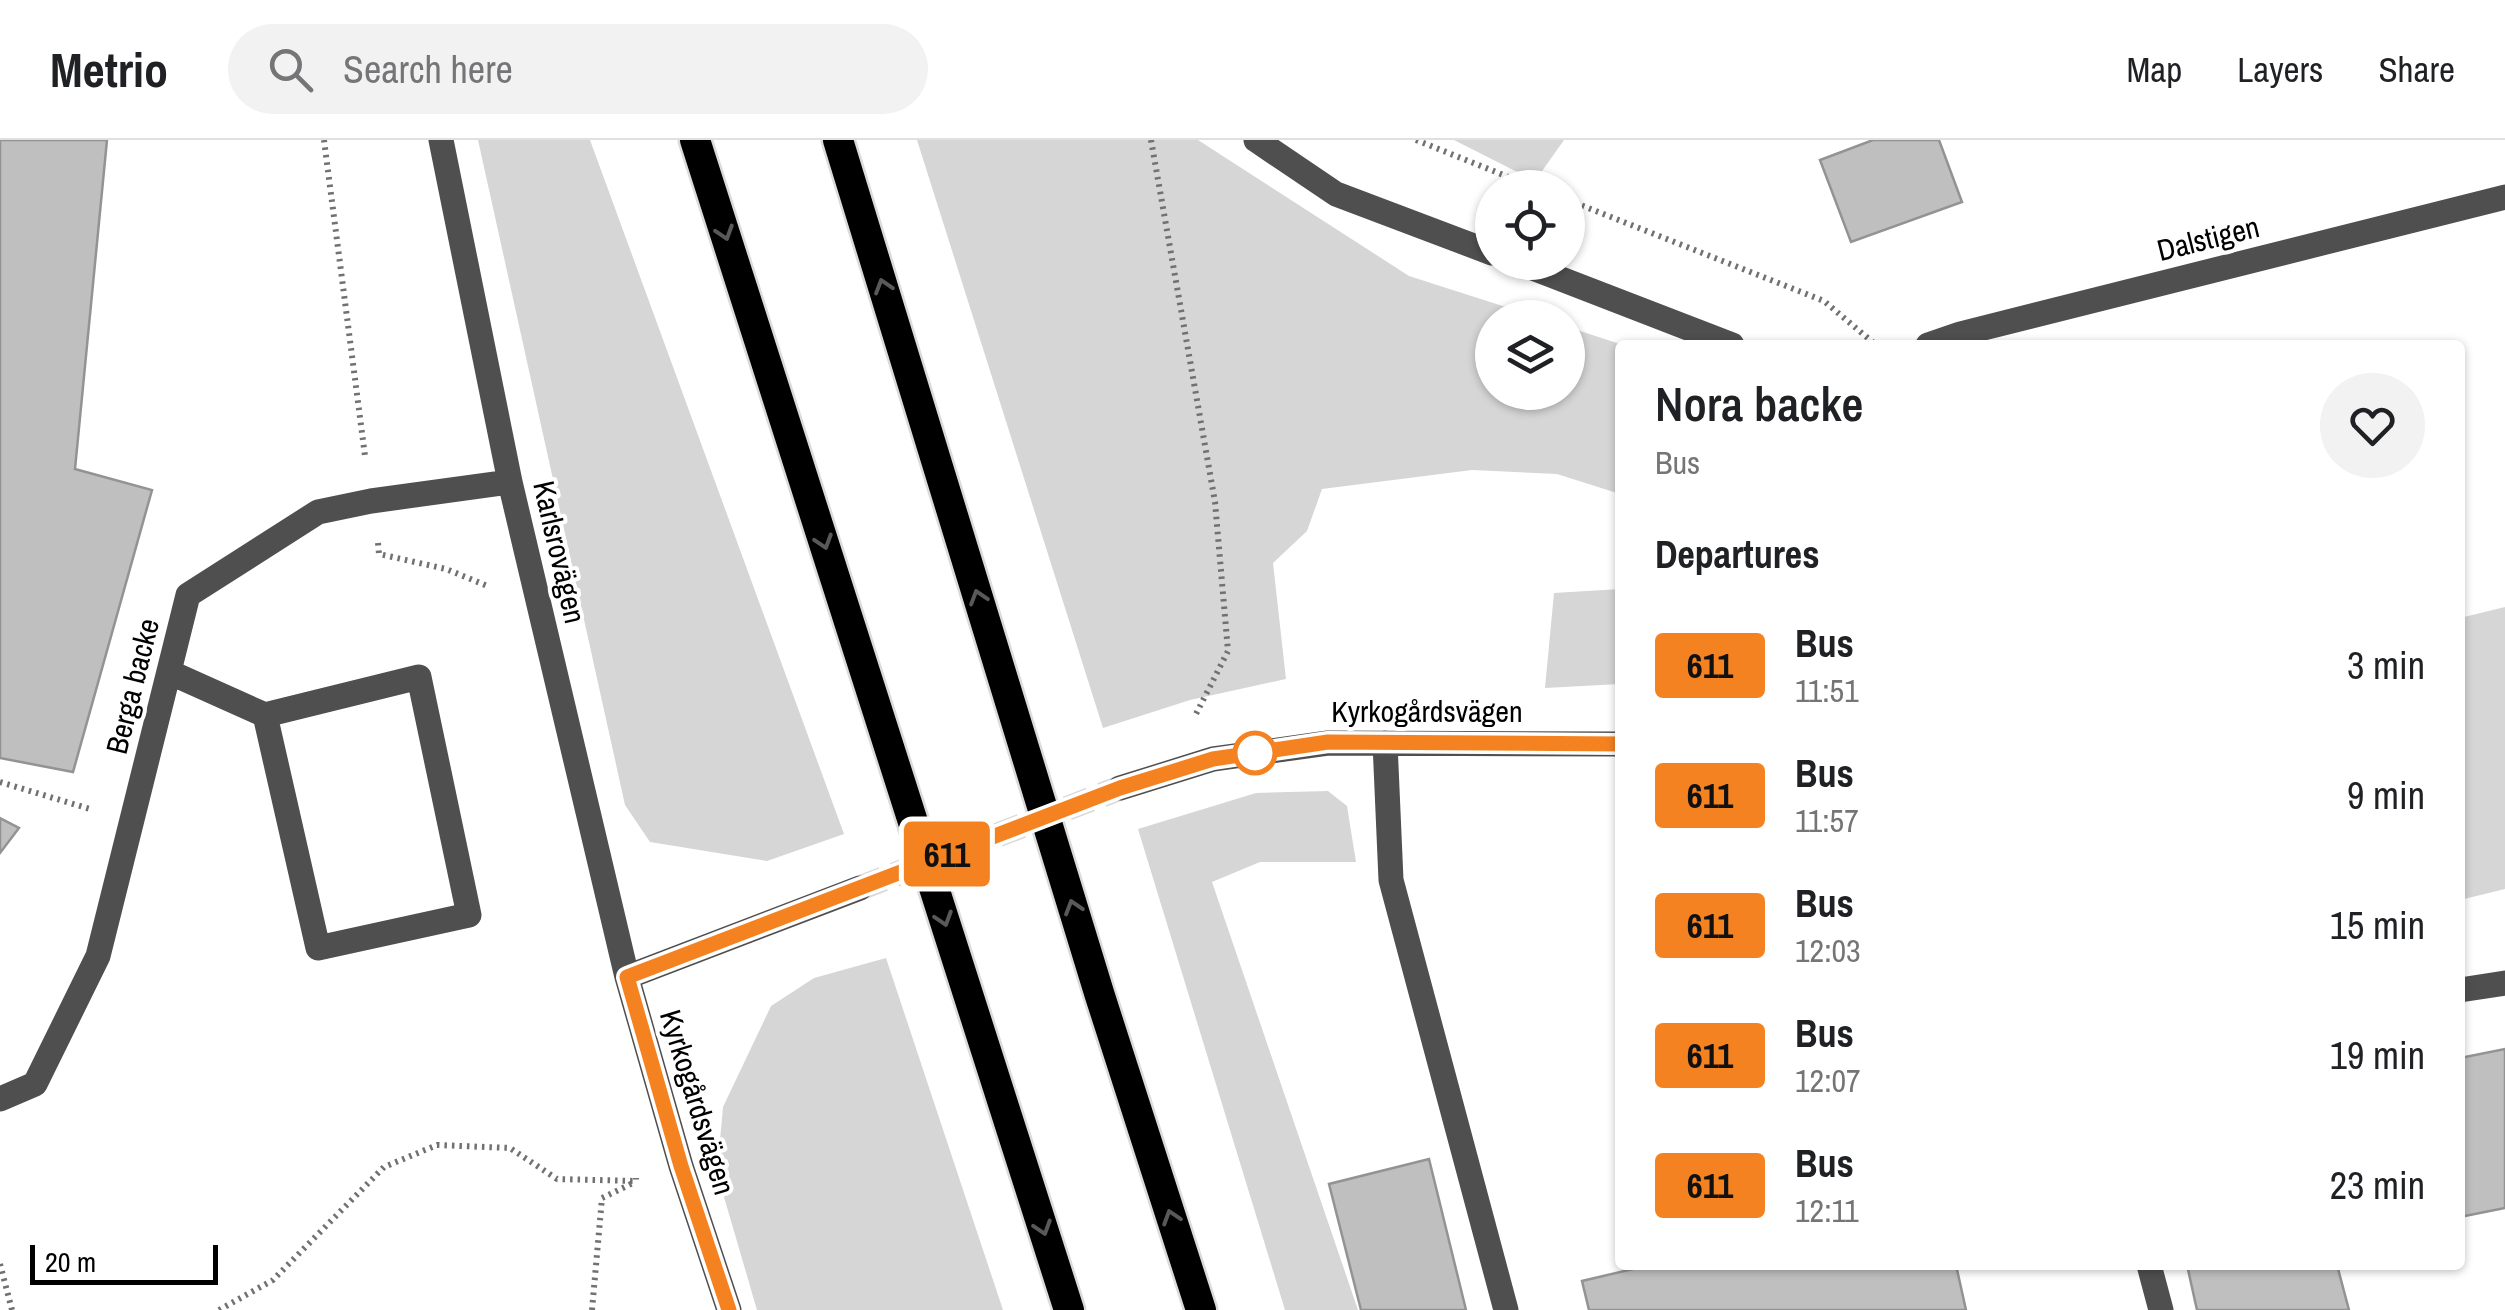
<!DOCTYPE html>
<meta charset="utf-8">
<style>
body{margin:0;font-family:"Archivo Narrow",sans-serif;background:#f2f2f2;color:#202124;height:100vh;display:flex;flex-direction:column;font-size:38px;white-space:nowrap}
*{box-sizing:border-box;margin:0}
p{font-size:32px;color:#757577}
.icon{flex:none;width:55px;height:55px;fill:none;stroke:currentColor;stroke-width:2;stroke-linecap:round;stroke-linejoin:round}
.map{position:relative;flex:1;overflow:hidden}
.panel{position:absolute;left:1615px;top:200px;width:850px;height:930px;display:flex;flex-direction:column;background:#fff;border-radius:10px;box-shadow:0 2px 8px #0004}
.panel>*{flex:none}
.badge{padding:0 20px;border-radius:8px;font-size:35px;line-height:65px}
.tools{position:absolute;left:1475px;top:30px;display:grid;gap:20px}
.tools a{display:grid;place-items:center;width:110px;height:110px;border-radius:50%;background:#fff;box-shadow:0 2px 8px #0004;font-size:50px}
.scale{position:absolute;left:30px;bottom:25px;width:188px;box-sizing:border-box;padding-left:10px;border:5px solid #000;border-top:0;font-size:28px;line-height:35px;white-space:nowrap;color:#000;-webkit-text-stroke:8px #fff;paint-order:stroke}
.map>.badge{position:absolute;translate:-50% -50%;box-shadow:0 0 0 5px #fff}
h2{padding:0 40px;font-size:38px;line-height:90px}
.round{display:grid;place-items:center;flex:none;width:105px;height:105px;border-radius:52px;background:#f2f2f2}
.headline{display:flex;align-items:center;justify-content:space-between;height:170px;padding:0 40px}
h1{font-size:48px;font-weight:600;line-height:75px}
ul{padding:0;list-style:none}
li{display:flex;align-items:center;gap:30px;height:130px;padding:0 40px}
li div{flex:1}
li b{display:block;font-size:38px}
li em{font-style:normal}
li .badge{min-width:110px;font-weight:700;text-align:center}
header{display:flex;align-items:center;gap:60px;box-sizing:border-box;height:140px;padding:0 50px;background:#fff;border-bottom:2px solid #e0e0e0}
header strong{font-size:48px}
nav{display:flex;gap:55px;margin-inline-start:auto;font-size:35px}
.search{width:700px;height:90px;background:#f2f2f2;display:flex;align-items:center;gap:25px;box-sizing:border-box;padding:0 35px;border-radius:55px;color:#757577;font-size:38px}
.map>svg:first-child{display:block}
</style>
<header>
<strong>Metrio</strong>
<div class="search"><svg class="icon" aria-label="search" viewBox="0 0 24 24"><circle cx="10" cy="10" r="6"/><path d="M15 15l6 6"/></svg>Search here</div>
<nav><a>Map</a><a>Layers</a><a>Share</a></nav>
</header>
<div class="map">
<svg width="2505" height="1170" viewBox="0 0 2505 1170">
<rect width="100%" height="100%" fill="#fff"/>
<!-- green -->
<path fill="#d6d6d6" d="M478,0H590L844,694L767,721L650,702L625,665Z
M917,0H1198L1409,136L1537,177L1492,178V252H1568V187L1623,205H1620V354L1557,334L1472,330L1322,349L1307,391L1273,423L1286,539L1190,560L1103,588Z
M1454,0H1564L1535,41Z
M1620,449V544L1545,548L1554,453Z
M2505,467V749L2460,760V478Z
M1328,651L1347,666L1356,722H1260L1212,742L1358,1170H1285L1138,689L1256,653Z
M886,818L1003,1170H757L717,1033L723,967L771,866L814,838Z"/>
<!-- building -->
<path fill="#bfbfbf" stroke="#939393" stroke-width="2.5" d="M0,0H107L75,329L152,350L73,632L0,618Z
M1873,0H1939L1962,62L1851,102L1820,20Z
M0,678L19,688L0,713Z
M2505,909V1068L2460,1077V918Z
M1429,1019L1466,1170H1361L1329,1044Z
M1650,1125H1956L1966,1170H1589L1582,1141Z
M2187,1125H2337L2349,1170H2197Z"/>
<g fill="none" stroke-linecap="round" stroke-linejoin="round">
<!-- minor-tunnel -->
<path stroke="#d9d9d9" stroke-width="25" stroke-dasharray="25 12" stroke-linecap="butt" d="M860,748L1120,648"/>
<defs>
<path id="highway" d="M695,0L1069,1170
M838,0L1100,856L1201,1170"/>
</defs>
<!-- highway casing -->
<use href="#highway" stroke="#dbdbdb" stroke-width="35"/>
<!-- path -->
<path stroke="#717171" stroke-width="6" stroke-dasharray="2.5 5" stroke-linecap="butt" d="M324,0L365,316
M1151,0L1215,362L1228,511L1195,576
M1416,0L1536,48
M1568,60L1824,161L1876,205
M378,403L379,414L446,429L490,447
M0,642L90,669
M0,1124L12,1170
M219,1170L273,1140L384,1027L437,1005L510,1008L557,1039L636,1041V1038
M592,1170L602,1058L633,1043"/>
<!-- minor -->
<path stroke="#4f4f4f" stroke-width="25" d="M441,0L510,342L627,837L681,1026L729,1170
M1256,0L1336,54L1492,113
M1517,122L1732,205
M1928,205L1960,194L2505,57
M169,532L265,575L419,537L469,775L318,808L265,575
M1385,603L1391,740L1506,1170
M1120,648L1213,619L1328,603L1620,604
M627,837L860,748
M2460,850L2505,843
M0,959L35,944L98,816L188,455L318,372L371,361L510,342
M2149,1125L2161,1170"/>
<!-- highway -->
<use href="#highway" stroke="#000" stroke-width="30"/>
</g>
<!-- one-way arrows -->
<defs><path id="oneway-chevron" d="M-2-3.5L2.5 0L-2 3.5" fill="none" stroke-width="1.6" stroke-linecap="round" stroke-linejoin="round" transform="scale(2.5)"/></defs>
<g stroke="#595959">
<use href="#oneway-chevron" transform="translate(725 93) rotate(72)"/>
<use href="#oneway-chevron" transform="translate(883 146) rotate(-107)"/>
<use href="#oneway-chevron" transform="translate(824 402) rotate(72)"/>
<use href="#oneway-chevron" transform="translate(978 457) rotate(-107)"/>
<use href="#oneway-chevron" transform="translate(1073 767) rotate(-107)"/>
<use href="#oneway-chevron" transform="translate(944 779) rotate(72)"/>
<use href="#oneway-chevron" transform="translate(1171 1077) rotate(-108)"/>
<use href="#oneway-chevron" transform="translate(1043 1088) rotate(72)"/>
</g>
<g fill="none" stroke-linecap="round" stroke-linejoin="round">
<defs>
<path id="line" d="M729,1170L681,1026L627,837L1120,648L1213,619L1328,602L1620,604"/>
</defs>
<!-- line casing -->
<use href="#line" stroke="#fff" stroke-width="22"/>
<!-- line -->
<use href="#line" stroke="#f58220" stroke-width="15"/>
</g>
<!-- markers -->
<circle fill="#fff" stroke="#f58220" stroke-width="5" cx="1255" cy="613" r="20"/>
<g text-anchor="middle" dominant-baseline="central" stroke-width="8" stroke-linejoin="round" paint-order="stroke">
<!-- street labels -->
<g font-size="30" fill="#000" stroke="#fff">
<text transform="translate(2208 98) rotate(-14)">Dalstigen</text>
<text transform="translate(560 412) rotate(77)">Karlsrovägen</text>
<text transform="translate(132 546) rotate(-76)">Berga backe</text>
<text x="1427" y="571">Kyrkogårdsvägen</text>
<text transform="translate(698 962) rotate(73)">Kyrkogårdsvägen</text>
</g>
</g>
</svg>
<div class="tools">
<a><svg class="icon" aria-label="locate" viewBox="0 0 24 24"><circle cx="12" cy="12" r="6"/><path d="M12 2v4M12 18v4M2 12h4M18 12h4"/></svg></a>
<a><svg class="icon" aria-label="layers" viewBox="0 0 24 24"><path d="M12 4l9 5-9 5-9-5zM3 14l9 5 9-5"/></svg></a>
</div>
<div class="scale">20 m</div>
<b class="badge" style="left:947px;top:714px;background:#f58220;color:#111">611</b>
<section class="panel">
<div class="headline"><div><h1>Nora backe</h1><p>Bus</p></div><a class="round"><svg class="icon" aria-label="heart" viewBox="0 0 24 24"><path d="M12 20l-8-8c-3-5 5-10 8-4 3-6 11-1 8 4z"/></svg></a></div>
<h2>Departures</h2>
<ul>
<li><span class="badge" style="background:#f58220;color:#111">611</span><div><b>Bus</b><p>11:51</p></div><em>3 min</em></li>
<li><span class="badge" style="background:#f58220;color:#111">611</span><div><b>Bus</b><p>11:57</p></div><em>9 min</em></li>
<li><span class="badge" style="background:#f58220;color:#111">611</span><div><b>Bus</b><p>12:03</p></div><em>15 min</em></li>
<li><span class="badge" style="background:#f58220;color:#111">611</span><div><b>Bus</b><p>12:07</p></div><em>19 min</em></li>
<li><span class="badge" style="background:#f58220;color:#111">611</span><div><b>Bus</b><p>12:11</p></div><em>23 min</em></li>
</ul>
</section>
</div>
